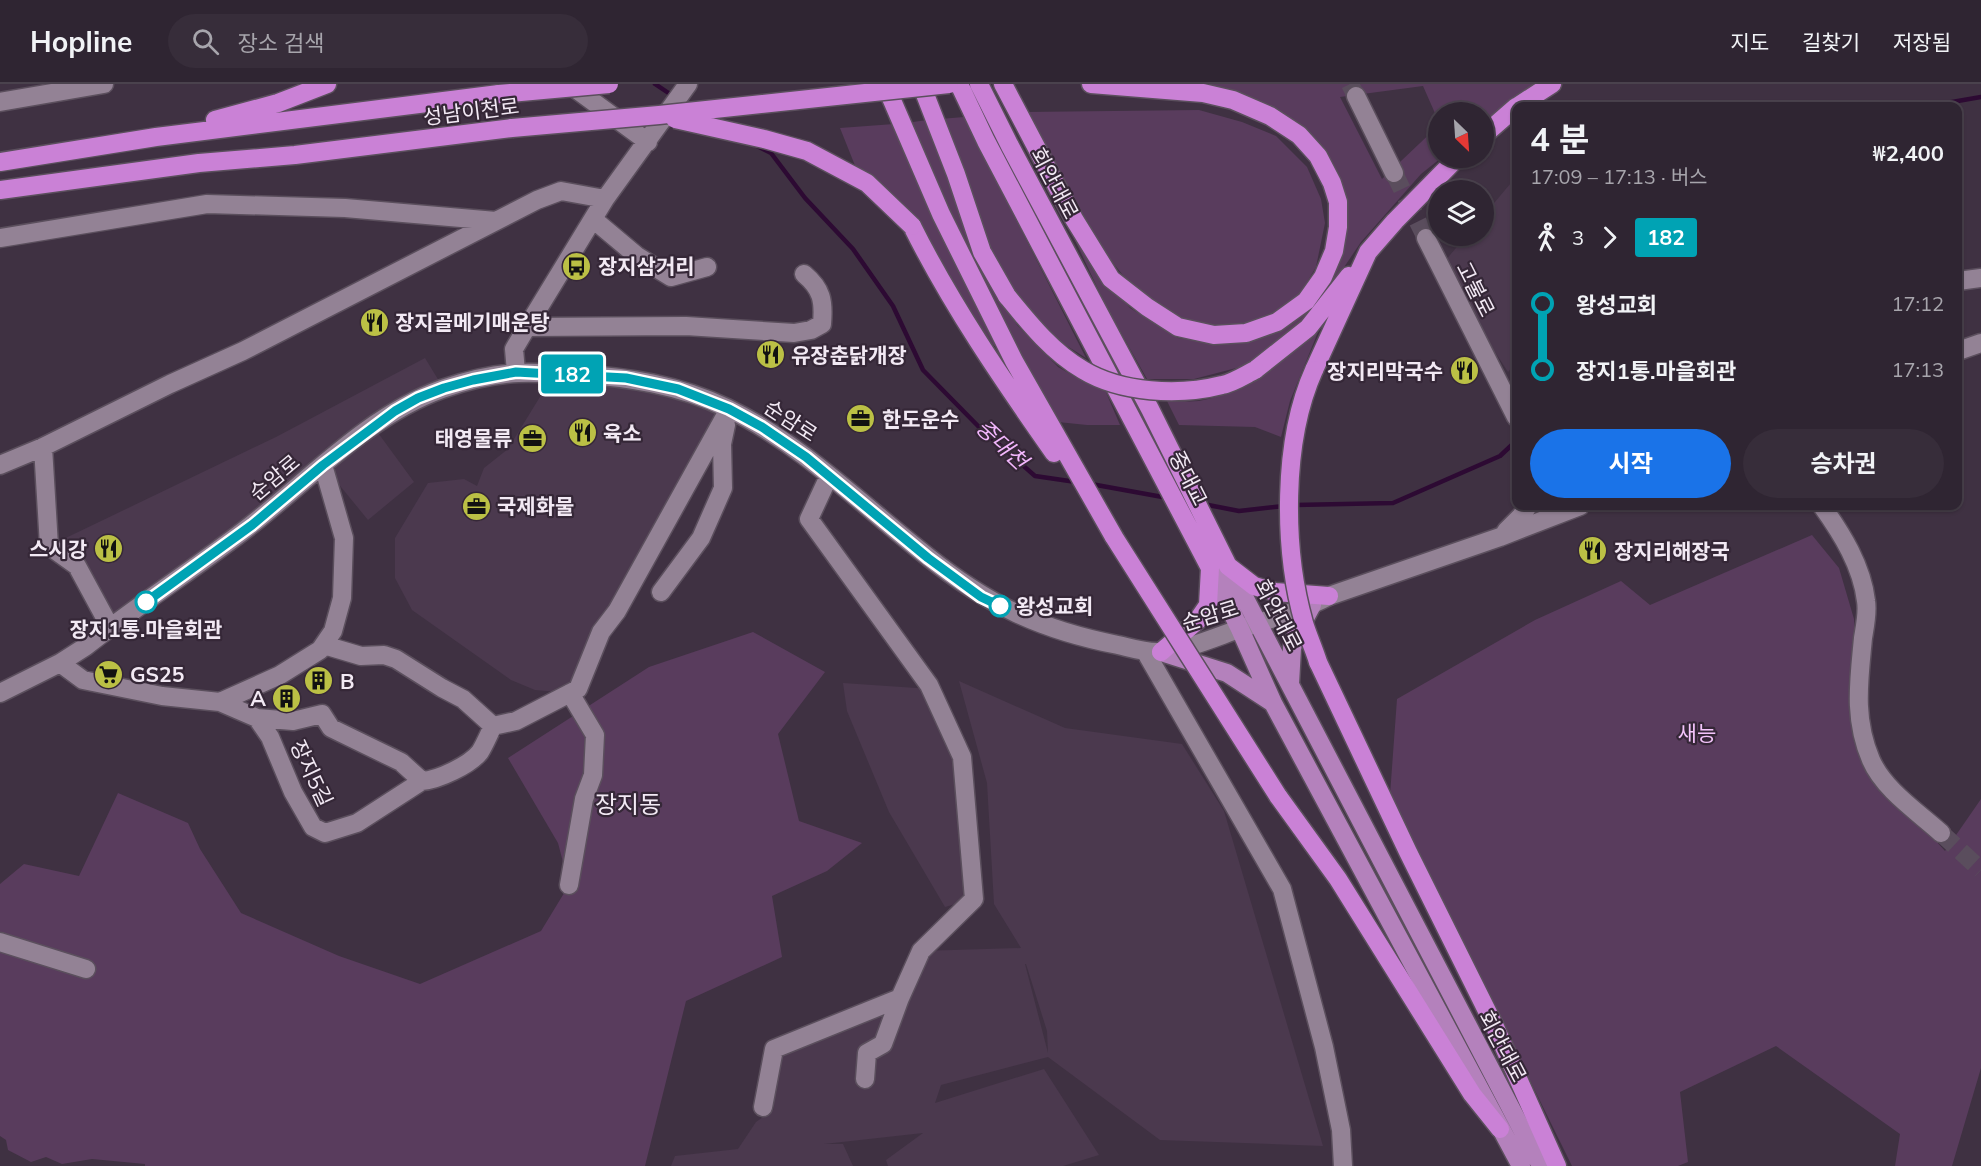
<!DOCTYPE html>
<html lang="ko">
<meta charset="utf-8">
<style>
body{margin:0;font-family:Mulish,"Noto Sans KR",sans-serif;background:#372d3a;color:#f1f3f6;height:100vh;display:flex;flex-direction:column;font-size:22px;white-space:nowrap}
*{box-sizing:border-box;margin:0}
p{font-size:20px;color:#a7a5ac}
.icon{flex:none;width:33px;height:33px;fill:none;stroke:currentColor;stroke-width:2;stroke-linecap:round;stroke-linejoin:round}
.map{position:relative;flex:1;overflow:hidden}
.side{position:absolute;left:1512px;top:18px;width:450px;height:408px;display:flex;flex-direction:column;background:#2f2532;border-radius:12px;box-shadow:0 2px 4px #0004,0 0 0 2px #4a424d}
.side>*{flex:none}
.badge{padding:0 12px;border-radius:4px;font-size:21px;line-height:39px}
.needle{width:39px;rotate:155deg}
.tools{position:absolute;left:1428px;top:18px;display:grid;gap:12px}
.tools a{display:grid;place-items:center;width:66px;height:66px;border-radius:50%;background:#2f2532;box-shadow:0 2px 4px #0004,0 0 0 2px #4a424d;font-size:30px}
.map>.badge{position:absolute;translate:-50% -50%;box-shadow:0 0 0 3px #fff}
.legs{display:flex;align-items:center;gap:9px;height:66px;padding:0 18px;font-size:20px}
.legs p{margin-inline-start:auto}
.overview{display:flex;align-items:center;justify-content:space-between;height:102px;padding:0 18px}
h1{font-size:33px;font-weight:700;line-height:45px}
.cta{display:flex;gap:12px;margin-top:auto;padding:12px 18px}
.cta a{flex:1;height:69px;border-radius:36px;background:#1a73e8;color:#fff;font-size:24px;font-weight:700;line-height:69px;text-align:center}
.cta a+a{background:#372d3a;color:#f1f3f6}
ul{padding:0 18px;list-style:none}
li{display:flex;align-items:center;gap:21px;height:66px;font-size:22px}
li i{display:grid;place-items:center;width:9px;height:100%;margin:0 8px;background:currentColor}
li i::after{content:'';width:15px;height:15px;margin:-8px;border:4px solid;border-radius:50%;background:#2f2532}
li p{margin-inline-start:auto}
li:first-child i{background:linear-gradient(#0000 50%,currentColor 0)}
li:last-child i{background:linear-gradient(currentColor 50%,#0000 0)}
header{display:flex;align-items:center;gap:36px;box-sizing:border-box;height:84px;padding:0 30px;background:#2f2532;border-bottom:2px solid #4a424d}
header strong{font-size:28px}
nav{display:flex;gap:33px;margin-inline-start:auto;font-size:21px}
.search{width:420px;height:54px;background:#372d3a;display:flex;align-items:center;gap:15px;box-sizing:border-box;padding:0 21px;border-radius:33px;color:#a7a5ac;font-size:22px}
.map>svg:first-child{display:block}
</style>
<header>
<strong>Hopline</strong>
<div class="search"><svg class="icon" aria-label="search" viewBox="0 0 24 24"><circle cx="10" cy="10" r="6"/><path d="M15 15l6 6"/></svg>장소 검색</div>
<nav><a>지도</a><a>길찾기</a><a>저장됨</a></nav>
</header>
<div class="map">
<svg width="1981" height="1082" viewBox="0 0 1981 1082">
<rect width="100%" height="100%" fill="#3f3142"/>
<!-- built -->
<path fill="#4b394e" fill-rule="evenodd" d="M1516,93V279L1508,288L1440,183L1466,152H1484V131Z
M425,274L439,297L373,342L414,398L368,436L323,381L110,543L77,482L49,462L276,353Z
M554,290L591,291L729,325L570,609L535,606L511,596L412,526L395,494V454L428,399L464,395L477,402L484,384L508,365Z
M959,597L1065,644L1182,660L1224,727L1323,1062L1160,1056L1048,973L941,1001L935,1019L1044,985L1099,1071L1063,1082H888L886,1076L923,1049L824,1060H843L853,1082H671L675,1072L738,1065L756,1038L774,1025V965L900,914L921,867L1021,864L994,820L987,699ZM1026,880L1047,947L1048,969L1025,880Z
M843,599L931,605L962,673L974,815L945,823L889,728L847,627Z"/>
<!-- green -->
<path fill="#593c5d" d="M1188,0H1538L1484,39V28H1438V36L1423,2L1340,13L1382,95L1438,42V74H1441L1421,90L1361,158L1320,219L1290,253L1240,283L1194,295H1147L1106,222L1065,135L1092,176L1130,224L1178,254L1228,259L1273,250L1303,229L1343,149L1301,45Z
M1199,26L1242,38L1276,52L1307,83L1321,115L1325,139L1316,183L1300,210L1283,227L1254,239L1217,246L1187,237L1148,214L1126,195L1096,158L1025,28Z
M964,33L1086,274L1056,255L1004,195L993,173L940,35Z
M927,36L997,208L1017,241L1058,283L1086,299L1105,306L1120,341H1087L1058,338L996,226L906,39Z
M894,40L996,263L990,259L949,198L860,94L840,44Z
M1318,248L1290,317L1281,353L1255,343L1179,341L1167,317C1177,317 1189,318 1199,317C1247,308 1281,276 1318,248Z
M1812,451L1839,484L1854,535L1861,653L1891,708L1945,767L1981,715V984L1952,1082H1895L1900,1050L1776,962L1680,1008L1688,1078L1678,1082H1572L1390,711L1397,615L1535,536L1621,497L1650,521Z
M753,548L825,588L778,650L799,737L862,759L827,787L772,812L782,873L686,917L645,1082H145V1080L92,1075L62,1080L46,1073L31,1078L8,1066L6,1056L0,1052V800L24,780L79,792L118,709L188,739L200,765L241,829L339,872L420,900L541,847L569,801L558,759L508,674L649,583Z"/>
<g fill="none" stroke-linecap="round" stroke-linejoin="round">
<!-- stream -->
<path stroke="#2d0a33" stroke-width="4.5" d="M655,0L673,12
M1929,22L1981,13
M755,61L771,69L805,114L853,165L893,222L923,286L979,343L1035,392L1076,398
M1091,400L1168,414
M1203,420L1239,427L1284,422
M1295,421L1393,419L1500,372L1516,357"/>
<!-- minor-tunnel -->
<path stroke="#5a4d5d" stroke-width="18" stroke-dasharray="18 9" stroke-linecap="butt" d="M1350,0L1356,12
M1394,89L1426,154
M1941,749L1981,786"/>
<defs>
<path id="minor" d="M569,0L648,58
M1356,12L1394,89
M0,18L104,0
M593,135L637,172L671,193L707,183
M0,154L207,120L345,124L496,137
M1426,154L1516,333
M1958,197L1981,194
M527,243L686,242L794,249L811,246L822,240C824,217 822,205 804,190
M1958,267L1981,259
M516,288L514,265L527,243L605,115L688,0
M43,363L49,462L77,482L110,543
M0,381L43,363L170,300L243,267L537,116L561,107L605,115
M1822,422C1842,450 1862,482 1866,517C1868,528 1865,542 1863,554C1859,597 1853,634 1871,676C1884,706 1918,728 1941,749
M1506,447L1521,432L1528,422
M661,508L701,454L723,404L722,360L726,341
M324,561L361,572L384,571L396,575L442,604L463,615L493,642
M1145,567L1282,805L1324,963L1341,1046L1343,1082
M60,579L83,596L162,612L220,618L257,634L270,653L293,708L313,743L325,749L357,739L422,697C438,696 470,681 480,668C485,660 489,650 493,642L516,637L578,605L601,548L617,527L729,325
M0,609L60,579L85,563C139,520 197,483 251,441C311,394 369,331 442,305C465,297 493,290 518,289C537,288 556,290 575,290C628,293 679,301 727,324C802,360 862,421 927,472C988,521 1041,546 1118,561C1131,564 1146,569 1160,568C1185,567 1218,552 1242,544C1271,535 1301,527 1329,512L1500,453L1580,422
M220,618L280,591L320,566L333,547L342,514L344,454L323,381
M257,634L293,637L322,630L331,644L401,678L422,697
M569,801L584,715L593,691L595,651L570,609
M0,858L86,885
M865,995L867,969L883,960L900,914
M763,1023L774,965L900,914L921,867L974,815L962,673L929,601L809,435L829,392"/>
<path id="major" d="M1228,482L1541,1082
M1210,484L1240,545L1273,619L1521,1082
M1161,568L1227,589L1273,619
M1290,600L1292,564L1296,551L1312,521"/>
<path id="highway" d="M885,0L941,130L1014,277L1114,453
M921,0L956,90L982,168L1007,212
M959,0L986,57L1210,484L1208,521L1197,537L1161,568
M979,0L1010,62L1150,325L1228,482L1254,502L1275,508L1329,512
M1003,0L1074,135L1111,195L1147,223L1178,243L1214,251L1246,249L1277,238L1306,217L1323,193L1334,167L1338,143V118L1332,99L1318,72L1299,51L1270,32L1233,16L1203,9L1091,0
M1518,22L1552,0
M215,36L278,19L327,0
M1484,51L1516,23
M0,78L156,53L499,10
M0,106L199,79L295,71L512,44
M912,142C952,222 1002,295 1054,369
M1255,286L1308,244L1349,192
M1314,286L1368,168L1395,137L1457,74
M1318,578L1408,768L1495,943L1557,1082
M1278,712L1338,795L1472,1010L1500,1045"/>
</defs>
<!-- minor casing -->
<use href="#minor" stroke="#5b4f5d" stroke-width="21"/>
<!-- major casing -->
<use href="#major" stroke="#5b4f5d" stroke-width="21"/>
<!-- highway casing -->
<use href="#highway" stroke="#5b4f5d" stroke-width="21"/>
<!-- minor -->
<use href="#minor" stroke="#938295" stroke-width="18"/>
<!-- major -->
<use href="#major" stroke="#b481bc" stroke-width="18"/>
<!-- highway -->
<use href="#highway" stroke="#ca81d6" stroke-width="18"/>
<defs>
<path id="highway-bridge" d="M499,10L609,0
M675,35L764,55L807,67L867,99L912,142
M512,44L659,31L949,0
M1007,212C1029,239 1052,268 1083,286C1121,309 1179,312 1222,301C1233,299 1245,291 1255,286
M1314,286C1282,357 1283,465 1304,539C1308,552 1314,565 1318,578
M1114,453L1278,712"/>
</defs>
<!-- highway-bridge casing -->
<use href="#highway-bridge" stroke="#5b4f5d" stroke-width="21" stroke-linecap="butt"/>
<!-- highway-bridge -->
<use href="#highway-bridge" stroke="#ca81d6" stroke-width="18"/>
</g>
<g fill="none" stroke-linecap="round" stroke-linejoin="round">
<defs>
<path id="line-1" d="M146,518L252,441L323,381L395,327L418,314L444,304L473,296L516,288L626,294L678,305L729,325L762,343L806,373L928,474L981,513L1000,522"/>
</defs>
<!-- line-1 casing -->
<use href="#line-1" stroke="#fff" stroke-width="14"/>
<!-- line-1 -->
<use href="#line-1" stroke="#00a3b4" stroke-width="9"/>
</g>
<!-- icons -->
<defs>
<symbol id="bus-disc" viewBox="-11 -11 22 22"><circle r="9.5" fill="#bbc045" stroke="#352737"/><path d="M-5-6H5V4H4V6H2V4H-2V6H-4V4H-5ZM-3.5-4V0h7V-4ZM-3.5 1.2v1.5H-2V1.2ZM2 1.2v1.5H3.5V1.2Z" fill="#111"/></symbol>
<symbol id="restaurant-disc" viewBox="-11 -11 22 22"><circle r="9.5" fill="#bbc045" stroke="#352737"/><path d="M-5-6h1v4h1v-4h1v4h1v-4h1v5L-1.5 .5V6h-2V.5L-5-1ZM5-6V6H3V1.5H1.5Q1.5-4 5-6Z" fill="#111"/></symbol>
<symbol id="office-disc" viewBox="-11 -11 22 22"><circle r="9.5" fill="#bbc045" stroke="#352737"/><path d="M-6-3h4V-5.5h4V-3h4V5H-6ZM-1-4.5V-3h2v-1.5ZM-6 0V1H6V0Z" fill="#111"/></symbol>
<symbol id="supermarket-disc" viewBox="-11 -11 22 22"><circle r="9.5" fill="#bbc045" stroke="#352737"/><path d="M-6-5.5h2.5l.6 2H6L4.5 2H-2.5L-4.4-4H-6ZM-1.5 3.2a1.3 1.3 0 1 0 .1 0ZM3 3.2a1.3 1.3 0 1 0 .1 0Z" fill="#111"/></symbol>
<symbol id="building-disc" viewBox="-11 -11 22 22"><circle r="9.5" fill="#bbc045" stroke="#352737"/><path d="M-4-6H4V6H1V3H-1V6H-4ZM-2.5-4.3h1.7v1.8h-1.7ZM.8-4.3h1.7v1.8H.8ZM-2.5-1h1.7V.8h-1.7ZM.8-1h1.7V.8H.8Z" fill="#111"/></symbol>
</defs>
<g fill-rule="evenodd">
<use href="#bus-disc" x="560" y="166" width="33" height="33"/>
<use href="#restaurant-disc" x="358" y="222" width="33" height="33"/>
<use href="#restaurant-disc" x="754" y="254" width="33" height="33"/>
<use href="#restaurant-disc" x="1448" y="270" width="33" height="33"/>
<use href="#office-disc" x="844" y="318" width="33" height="33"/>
<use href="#restaurant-disc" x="566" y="332" width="33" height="33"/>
<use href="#office-disc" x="516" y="338" width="33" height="33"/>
<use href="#office-disc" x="460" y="406" width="33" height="33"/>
<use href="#restaurant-disc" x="92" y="448" width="33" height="33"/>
<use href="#restaurant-disc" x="1576" y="450" width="33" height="33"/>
<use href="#supermarket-disc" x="92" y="574" width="33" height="33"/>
<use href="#building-disc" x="302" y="580" width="33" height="33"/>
<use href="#building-disc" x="270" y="598" width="33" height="33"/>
</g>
<!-- markers -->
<g fill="#fff" stroke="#00a3b4" stroke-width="3">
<circle cx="146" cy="518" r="10"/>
<circle cx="1000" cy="522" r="10"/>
</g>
<g text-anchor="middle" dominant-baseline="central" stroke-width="4.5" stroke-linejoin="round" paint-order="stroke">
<!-- street labels -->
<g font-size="21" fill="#f2e9f4" stroke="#352737">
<text transform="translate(471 27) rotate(-7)">성남이천로</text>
<text transform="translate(1055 99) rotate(62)">회안대로</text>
<text transform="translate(1476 205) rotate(63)">고불로</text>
<text transform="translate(791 336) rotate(33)">순암로</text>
<text transform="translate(274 393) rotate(-40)">순암로</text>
<text transform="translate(1189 394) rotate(63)">중대교</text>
<text transform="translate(1210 531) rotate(-17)">순암로</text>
<text transform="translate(1279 531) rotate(63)">회안대로</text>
<text transform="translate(312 689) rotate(65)">장지5길</text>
<text transform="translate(1503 962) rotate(62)">회안대로</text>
</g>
<!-- poi labels -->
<g font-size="21" font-weight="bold" fill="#f2e9f4" stroke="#352737" text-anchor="start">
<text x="598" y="182">장지삼거리</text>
<text x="395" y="238">장지골메기매운탕</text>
<text x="791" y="271">유장춘닭개장</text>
<text x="1443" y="287" text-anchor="end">장지리막국수</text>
<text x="882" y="335">한도운수</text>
<text x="603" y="349">육소</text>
<text x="512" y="354" text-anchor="end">태영물류</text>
<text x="497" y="422">국제화물</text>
<text x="87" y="465" text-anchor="end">스시강</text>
<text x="1614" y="467">장지리해장국</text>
<text x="130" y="590">GS25</text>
<text x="340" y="597">B</text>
<text x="266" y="614" text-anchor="end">A</text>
</g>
<!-- stop labels -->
<g font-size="21" font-weight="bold" fill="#f2e9f4" stroke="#352737" text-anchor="start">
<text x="1016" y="522">왕성교회</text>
<text x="146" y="545" text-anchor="middle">장지1통.마을회관</text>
</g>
<!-- park labels -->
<g font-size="21" fill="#f4c4fb" stroke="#352737">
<text x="1697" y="649">새능</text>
</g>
<!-- water labels -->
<g font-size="22" font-style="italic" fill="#f3b7fd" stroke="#352737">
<text transform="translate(1002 360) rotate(43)">중대천</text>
</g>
<!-- quarter labels -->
<g font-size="24" fill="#f2e9f4" stroke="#352737">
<text x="628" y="720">장지동</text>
</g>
</g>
</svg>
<div class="tools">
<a><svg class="needle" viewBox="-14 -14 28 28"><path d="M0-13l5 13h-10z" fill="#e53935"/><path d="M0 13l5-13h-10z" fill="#a7a5ac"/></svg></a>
<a><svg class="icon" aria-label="layers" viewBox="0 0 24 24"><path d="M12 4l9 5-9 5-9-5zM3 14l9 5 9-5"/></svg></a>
</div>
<b class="badge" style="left:572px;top:290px;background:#00a3b4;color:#fff">182</b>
<section class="side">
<div class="overview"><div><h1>4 분</h1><p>17:09 – 17:13 · 버스</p></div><b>₩2,400</b></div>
<div class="legs"><svg class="icon" aria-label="walk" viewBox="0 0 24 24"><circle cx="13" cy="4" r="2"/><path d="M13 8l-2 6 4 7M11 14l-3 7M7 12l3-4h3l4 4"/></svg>3<svg class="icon" aria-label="forward" viewBox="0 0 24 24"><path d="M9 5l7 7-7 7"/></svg><b class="badge" style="background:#00a3b4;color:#fff">182</b></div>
<ul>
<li><i style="color:#00a3b4"></i><b>왕성교회</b><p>17:12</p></li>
<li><i style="color:#00a3b4"></i><b>장지1통.마을회관</b><p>17:13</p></li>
</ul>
<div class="cta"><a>시작</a><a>승차권</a></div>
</section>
</div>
